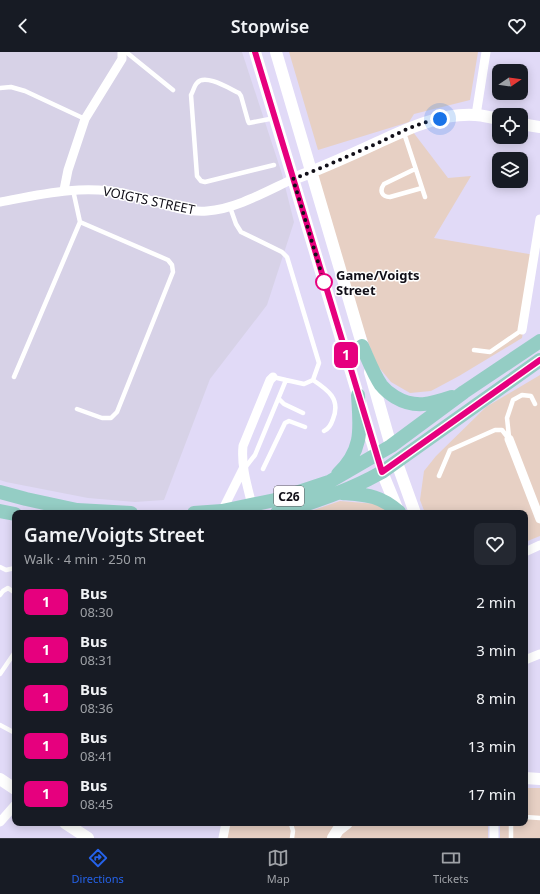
<!DOCTYPE html>
<meta charset="utf-8">
<style>
body{margin:0;font-family:"Noto Sans",sans-serif;background:#242831;color:#f1f3f6;height:100vh;display:flex;flex-direction:column;font-size:15px;white-space:nowrap}
*{box-sizing:border-box;margin:0}
p{font-size:13px;color:#9ea1a6}
.icon{flex:none;width:22px;height:22px;fill:none;stroke:currentColor;stroke-width:2;stroke-linecap:round;stroke-linejoin:round}
.map{position:relative;flex:1;overflow:hidden}
.side{position:absolute;left:12px;top:458px;width:516px;height:316px;display:flex;flex-direction:column;background:#171b24;border-radius:8px;box-shadow:0 2px 10px #0003}
.side>*{flex:none}
.badge{padding:0 8px;border-radius:6px;font-size:14px;line-height:26px}
.needle{width:26px;rotate:77deg}
.tools{position:absolute;left:492px;top:12px;display:grid;gap:8px}
.tools a{display:grid;place-items:center;width:36px;height:36px;border-radius:8px;background:#171b24;box-shadow:0 2px 10px #0003;font-size:20px}
.you{position:absolute;width:20px;height:20px;margin:-10px;border:3px solid #fff;border-radius:50%;background:#1a73e8;box-shadow:0 0 0 6px #1a73e833}
.map>.badge{position:absolute;translate:-50% -50%;box-shadow:0 0 0 2px #fff}
.round{display:grid;place-items:center;flex:none;width:42px;height:42px;border-radius:8px;background:#242831}
.summary{display:flex;align-items:center;justify-content:space-between;height:68px;padding:0 12px}
h1{font-size:19px;font-weight:600;line-height:30px}
ul{padding:0;list-style:none}
li{display:flex;align-items:center;gap:12px;height:48px;padding:0 12px}
li div{flex:1}
li b{display:block;font-size:15px}
li em{font-style:normal}
li .badge{min-width:44px;font-weight:700;text-align:center}
header{display:flex;justify-content:space-between;align-items:center;height:52px;padding:0 12px;background:#171b24;font-size:18px;font-weight:600}
.tabs{display:flex;justify-content:space-around;align-items:center;height:56px;border-top:1px solid #363941;background:#171b24;font-size:11px;color:#9ea1a6}
.tabs a{display:grid;justify-items:center;gap:2px}
.tabs .current{color:#2563eb}
.map>svg:first-child{display:block}
</style>
<header><svg class="icon" aria-label="back" viewBox="0 0 24 24"><path d="M15 5l-7 7 7 7"/></svg>Stopwise<svg class="icon" aria-label="heart" viewBox="0 0 24 24"><path d="M12 20l-8-8c-3-5 5-10 8-4 3-6 11-1 8 4z"/></svg></header>
<div class="map">
<svg width="540" height="786" viewBox="0 0 540 786">
<rect width="100%" height="100%" fill="#e1daf7"/>
<!-- commercial -->
<path fill="#e7d0c4" d="M289,0H478L470,48L414,62L409,70L318,98Z
M410,76L448,126L471,124L434,186L535,203L522,286L459,324L431,339L410,341L391,330L377,313L359,266L312,120Z
M540,323V484L525,490V461H425L420,448L424,419L436,404L486,355Z
M340,449L377,452L395,461H305Z
M525,736H540V786H500V771H525Z
M225,771H341L328,786H222Z
M347,771H488V786H334Z"/>
<!-- industrial -->
<path fill="#d7d2e7" d="M0,0H242L282,122L294,170L267,253L210,327L164,448L135,450L88,446L6,430L0,428Z"/>
<g fill="none" stroke-linecap="round" stroke-linejoin="round">
<!-- lane -->
<path stroke="#fff" stroke-width="4.5" d="M126,0L173,38
M0,36L11,35L25,39L85,67
M404,81L425,145
M274,113L205,130L201,129L197,124L191,43C193,40 194,34 197,31C205,21 230,37 239,41L241,44L248,69L249,71L275,66
M415,117L384,132C379,139 382,145 390,145L422,136
M230,155L236,172L241,180L282,200L287,205L319,311L313,328L304,332L286,328L255,403L244,417
M474,298L490,300L522,278
M14,325L80,170L73,138
M273,325L286,328
M313,328C328,338 341,347 333,367C331,373 329,377 324,379
M279,347L284,352L303,361
M77,357L102,366H111L117,360L173,220L172,213L168,208L80,170
M509,385L507,366L513,348L522,343L531,344L535,352
M263,417L285,371L289,369L305,375
M439,424L450,398L495,378H502L509,387
M0,515L6,518L15,516
M0,543L3,539L8,536L15,541
M0,622L15,600
M0,673L15,681
M525,765L540,766
M288,771L291,772L293,779L292,786
M511,771V786"/>
<!-- street -->
<path stroke="#fff" stroke-width="9" d="M476,63L486,0
M64,138L68,118L85,67L122,7V0
M0,150C42,142 84,132 127,142C154,148 179,161 207,159C236,157 267,139 293,127
M522,278L540,167
M509,387L540,467
M252,453C247,433 241,414 243,394L270,328L273,325
M222,459L243,417
M525,500L540,493
M525,608L540,602
M0,770L15,753
M223,786L226,771
M494,786V771"/>
<!-- secondary -->
<path stroke="#fff" stroke-width="12" d="M255,0L376,403
M276,0L365,302
M521,72L540,75
M293,127C322,116 351,103 379,90C409,76 441,61 475,63C483,63 491,66 499,67
M370,320L391,394
M397,411L415,461
M382,420L399,461
M525,726L540,727
M0,727L15,737
M65,771L88,786
M333,786L338,778L347,771"/>
<!-- primary -->
<path stroke="#94cdc4" stroke-width="14" d="M362,294C368,307 373,321 381,333C385,338 390,342 395,345C415,357 431,352 452,345
M338,422C364,397 360,376 358,343
M0,440L26,447L77,458L131,461
M342,441C367,443 380,443 399,460
M0,459L15,462
M194,461L222,459L275,448L329,430L391,394L464,340L540,289
M277,461C313,451 349,439 382,420L540,308"/>
</g>
<g fill="none" stroke-linecap="round" stroke-linejoin="round">
<defs>
<path id="line" d="M255,0L382,420L540,308"/>
</defs>
<!-- line casing -->
<use href="#line" stroke="#fff" stroke-width="9"/>
<!-- line -->
<use href="#line" stroke="#e6007e" stroke-width="6"/>
<!-- walk -->
<path stroke="#110f18" stroke-width="4" stroke-dasharray="0 7.2" d="M324,230L293,127C322,116 351,103 380,90C399,81 419,70 440,67"/>
</g>
<!-- markers -->
<circle fill="#fff" stroke="#e6007e" stroke-width="2" cx="324" cy="230" r="8"/>
<g text-anchor="middle" dominant-baseline="central" stroke-width="3" stroke-linejoin="round" paint-order="stroke">
<!-- shield labels -->
<rect fill="#fff" stroke="#58575d" stroke-width="1" x="274" y="434" width="30" height="20" rx="3"/>
<g font-size="12" font-weight="bold" fill="#110f18">
<text x="289" y="444">C26</text>
</g>
<!-- street labels -->
<g font-size="13" fill="#110f18" stroke="#fff">
<text transform="translate(149 148) rotate(12)">VOIGTS STREET</text>
</g>
<!-- stop labels -->
<g font-size="13" font-weight="bold" fill="#110f18" stroke="#fff" text-anchor="start">
<text x="336" y="223">Game/Voigts<tspan x="336" dy="15">Street</tspan></text>
</g>
</g>
</svg>
<div class="tools">
<a><svg class="needle" viewBox="-14 -14 28 28"><path d="M0-13l5 13h-10z" fill="#e53935"/><path d="M0 13l5-13h-10z" fill="#9ea1a6"/></svg></a>
<a><svg class="icon" aria-label="locate" viewBox="0 0 24 24"><circle cx="12" cy="12" r="6"/><path d="M12 2v4M12 18v4M2 12h4M18 12h4"/></svg></a>
<a><svg class="icon" aria-label="layers" viewBox="0 0 24 24"><path d="M12 4l9 5-9 5-9-5zM3 14l9 5 9-5"/></svg></a>
</div>
<div class="you" style="left:440px;top:67px"></div>
<b class="badge" style="left:346px;top:303px;background:#e6007e;color:#fff">1</b>
<section class="side">
<div class="summary"><div><h1>Game/Voigts Street</h1><p>Walk · 4 min · 250 m</p></div><a class="round"><svg class="icon" aria-label="heart" viewBox="0 0 24 24"><path d="M12 20l-8-8c-3-5 5-10 8-4 3-6 11-1 8 4z"/></svg></a></div>
<ul>
<li><span class="badge" style="background:#e6007e;color:#fff">1</span><div><b>Bus</b><p>08:30</p></div><em>2 min</em></li>
<li><span class="badge" style="background:#e6007e;color:#fff">1</span><div><b>Bus</b><p>08:31</p></div><em>3 min</em></li>
<li><span class="badge" style="background:#e6007e;color:#fff">1</span><div><b>Bus</b><p>08:36</p></div><em>8 min</em></li>
<li><span class="badge" style="background:#e6007e;color:#fff">1</span><div><b>Bus</b><p>08:41</p></div><em>13 min</em></li>
<li><span class="badge" style="background:#e6007e;color:#fff">1</span><div><b>Bus</b><p>08:45</p></div><em>17 min</em></li>
</ul>
</section>
</div>
<nav class="tabs">
<a class="current"><svg class="icon" aria-label="directions" viewBox="0 0 24 24"><path d="M12 3l9 9-9 9-9-9zM9 14v-3h6M13 9l2 2-2 2"/></svg>Directions</a>
<a><svg class="icon" aria-label="map" viewBox="0 0 24 24"><path d="M3 6l6-2 6 2 6-2v14l-6 2-6-2-6 2zM9 4v14M15 6v14"/></svg>Map</a>
<a><svg class="icon" aria-label="tickets" viewBox="0 0 24 24"><path d="M3 7h18v10H3zM15 7v10"/></svg>Tickets</a>
</nav>
